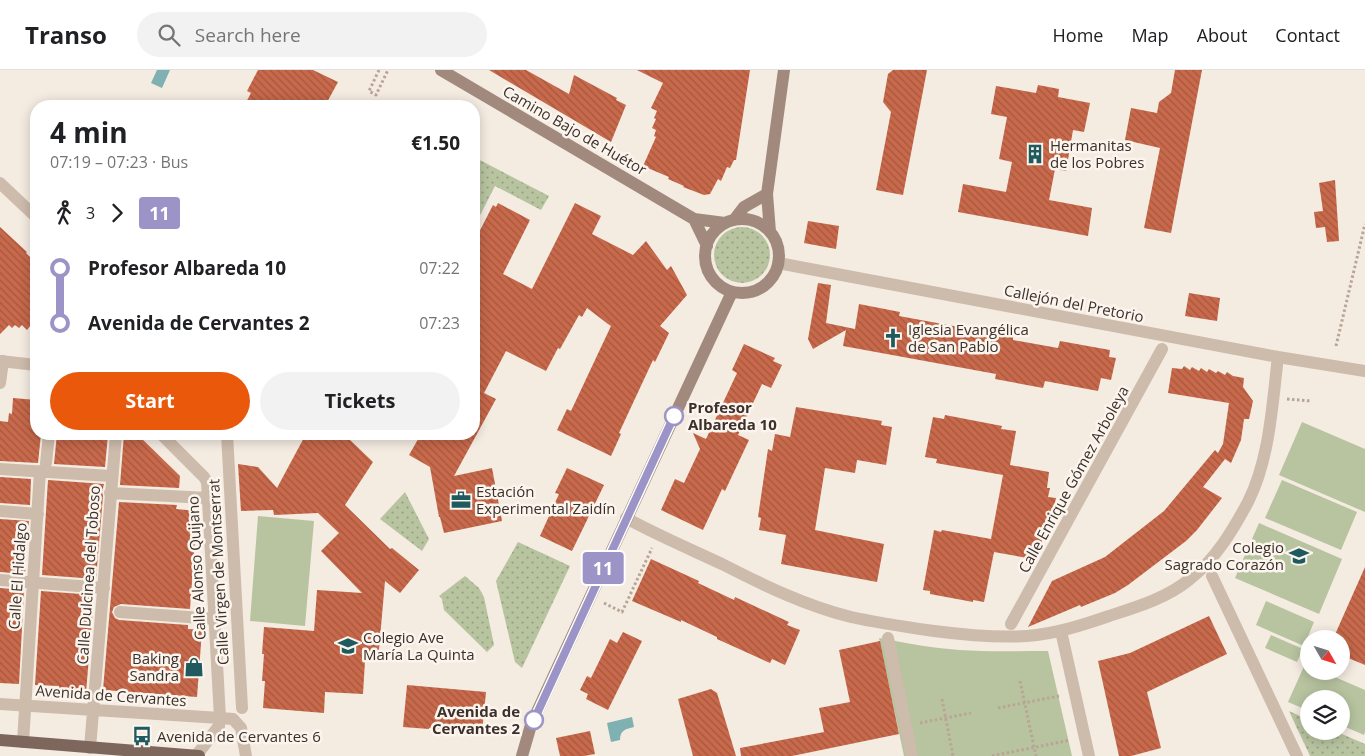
<!DOCTYPE html>
<meta charset="utf-8">
<style>
body{margin:0;font-family:"Open Sans",sans-serif;background:#f2f2f2;color:#202124;height:100vh;display:flex;flex-direction:column;font-size:19px;white-space:nowrap}
*{box-sizing:border-box;margin:0}
p{font-size:16px;color:#757577}
.icon{flex:none;width:28px;height:28px;fill:none;stroke:currentColor;stroke-width:2;stroke-linecap:round;stroke-linejoin:round}
.map{position:relative;flex:1;overflow:hidden}
.details{position:absolute;left:30px;top:30px;width:450px;height:340px;display:flex;flex-direction:column;background:#fff;border-radius:20px;box-shadow:0 2px 12px #0003}
.details>*{flex:none}
.badge{padding:0 10px;border-radius:4px;font-size:18px;line-height:32px}
.needle{width:32px;rotate:129deg}
.controls{position:absolute;left:1300px;top:560px;display:grid;gap:10px}
.controls a{display:grid;place-items:center;width:50px;height:50px;border-radius:50%;background:#fff;box-shadow:0 2px 12px #0003;font-size:25px}
.map>.badge{position:absolute;translate:-50% -50%;box-shadow:0 0 0 2px #fff}
.legs{display:flex;align-items:center;gap:8px;height:55px;padding:0 20px;font-size:16px}
.legs p{margin-inline-start:auto}
.overview{display:flex;align-items:center;justify-content:space-between;height:85px;padding:0 20px}
h1{font-size:28px;font-weight:700;line-height:38px}
.action{display:flex;gap:10px;margin-top:auto;padding:10px 20px}
.action a{flex:1;height:58px;border-radius:30px;background:#ea580c;color:#fff;font-size:20px;font-weight:700;line-height:58px;text-align:center}
.action a+a{background:#f2f2f2;color:#202124}
ul{padding:0 20px;list-style:none}
li{display:flex;align-items:center;gap:18px;height:55px;font-size:19px}
li i{display:grid;place-items:center;width:8px;height:100%;margin:0 6px;background:currentColor}
li i::after{content:'';width:12px;height:12px;margin:-6px;border:4px solid;border-radius:50%;background:#fff}
li p{margin-inline-start:auto}
li:first-child i{background:linear-gradient(#0000 50%,currentColor 0)}
li:last-child i{background:linear-gradient(currentColor 50%,#0000 0)}
header{display:flex;align-items:center;gap:30px;box-sizing:border-box;height:70px;padding:0 25px;background:#fff;border-bottom:1px solid #e0e0e0}
header strong{font-size:24px}
nav{display:flex;gap:28px;margin-inline-start:auto;font-size:18px}
.search{width:350px;height:45px;background:#f2f2f2;display:flex;align-items:center;gap:12px;box-sizing:border-box;padding:0 18px;border-radius:28px;color:#757577;font-size:19px}
.map>svg:first-child{display:block}
</style>
<header>
<strong>Transo</strong>
<div class="search"><svg class="icon" aria-label="search" viewBox="0 0 24 24"><circle cx="10" cy="10" r="6"/><path d="M15 15l6 6"/></svg>Search here</div>
<nav><a>Home</a><a>Map</a><a>About</a><a>Contact</a></nav>
</header>
<div class="map">
<svg width="1365" height="686" viewBox="0 0 1365 686">
<defs>
<pattern id="garden-dots" width="8" height="8" patternUnits="userSpaceOnUse" patternTransform="scale(1.25)"><rect width="8" height="8" fill="#b8c4a0"/><path d="M2 2h.1M6 6h.1" fill="none" stroke="#97a083" stroke-width="1.8" stroke-linecap="round"/></pattern>
<pattern id="building-back-hatch" width="6" height="6" patternUnits="userSpaceOnUse" patternTransform="scale(1.25)"><rect width="6" height="6" fill="#c8694b"/><path d="M-1 5l2 2M0 0l6 6M5-1l2 2" fill="none" stroke="#a4573f"/></pattern>
</defs>
<rect width="100%" height="100%" fill="#f4ebe1"/>
<!-- park -->
<path fill="#b8c4a0" d="M1302,352L1365,379V442L1279,405Z
M1282,410L1357,442L1341,480L1265,448Z
M258,446L314,451L305,556L250,551Z
M1259,453L1342,489L1319,544L1235,508Z
M1266,531L1314,552L1304,576L1256,555Z
M1271,565L1303,579L1297,592L1265,578Z
M879,568C906,573 932,578 959,580C989,582 1018,581 1048,581L1072,686H904Z
M1305,594L1309,596V601H1321L1365,620V662L1364,665L1341,655V629H1309V641L1288,632Z"/>
<!-- garden -->
<path fill="url(#garden-dots)" d="M474,87L549,126L541,140L495,116L474,157Z
M714 185a28 28 0 1 1 56 0a28 28 0 1 1-56 0Z
M405,422L429,469L422,481L380,449Z
M518,472L570,496L522,598L515,592L496,511Z
M465,506L479,518L484,527L494,575L487,582L444,540L442,529L439,526Z
M1289,641L1309,650V661H1335L1365,674V686H1310Z"/>
<!-- water -->
<path fill="#7fb0b2" d="M157,0H170L162,18L151,13Z
M632,647L634,657C626,659 620,660 620,670L611,672L607,653Z"/>
<!-- building -->
<path fill="url(#building-back-hatch)" d="M258,0H313L338,12L325,36H295L281,30L278,36H244L251,23L247,21Z
M489,0H526L569,24L574,5L617,28L616,30L626,35L611,72Z
M637,0H750L736,90H734L730,98L727,97L721,111L718,109L710,124L704,125L683,117L684,116L668,109L669,107L643,96L656,67L654,66L656,60L652,58L656,49L654,48L657,41L651,38L663,13Z
M893,0H927L903,125L876,120L891,42L883,32L888,4Z
M1175,0H1202L1171,163L1144,158L1160,78L1125,70L1131,38L1157,43L1159,32L1171,23Z
M1038,15L1059,19L1058,27L1090,33L1084,62L1073,60L1066,101L1055,99L1049,130L1092,138L1088,166L958,142L963,114L1006,122L1012,92L999,89L1007,47L991,44L996,16L1036,23Z
M1335,110L1339,171L1327,172L1325,157L1316,158L1314,142L1323,141L1319,113Z
M498,133L530,150L503,204L532,219L575,133L601,146L592,164L633,185L646,171L667,200L671,196L687,225L660,256L669,263L655,292L653,290L619,363L621,364L611,386L557,360L567,339L571,341L611,256L608,254L587,238L582,247L579,245L560,279L558,278L546,301L506,281L484,323L496,329L454,406L492,398L502,451L444,463L440,447H439L430,397L409,385L421,364H474V172L493,135L496,137Z
M808,151L839,156L836,179L804,173Z
M0,157L27,182L26,183L36,193V249L27,260L22,255L19,258L15,255L12,258L9,255L0,264Z
M818,213L831,215L826,253L855,259L859,234L900,242L899,246L1013,267V270L1058,278L1060,271L1110,280L1109,287L1116,288L1111,310L1101,308L1098,321L1045,311L1043,318L995,309L996,304L843,276L846,260L813,279L808,269Z
M1189,223L1220,228L1217,251L1185,246Z
M744,274L775,288L773,291L782,295L771,318L762,314L738,365L749,370L725,421L722,419L703,460L661,440L675,409L684,413L700,379L693,363L706,369L737,303L732,300Z
M1184,296L1190,300L1192,297L1199,301L1201,298L1207,302L1209,299L1216,303L1218,301L1225,305L1227,302L1233,306L1244,308L1243,317L1253,331L1249,349H1244L1241,370L1231,393L1225,389L1203,417L1222,428L1197,460L1186,471L1128,515L1115,523L1081,537L1080,535L1028,557L1052,511L1105,487L1164,441L1215,380L1218,383L1223,374L1229,333L1168,323L1172,298L1182,299Z
M13,328L36,330V364H41L38,393L0,391V351L8,352L9,343L12,344Z
M796,337L882,351L881,355L892,357L886,395L857,390L855,403L825,398L815,460L884,474L877,512L781,494L786,465L759,460L761,448L758,447L768,379L772,381L775,364L790,367Z
M945,345L1002,356L1001,359L1016,361L1010,395L1049,402L1047,418H1050L1048,427L1056,428L1049,464L1044,463L1041,476L1036,475L1033,489L994,482L984,532L973,530V532L930,524V521L923,520L934,460L941,462L942,460L991,469L1003,405L936,393L937,389L925,387L933,347L944,349Z
M57,364H108L105,397L54,394Z
M124,364H137L180,406L179,418L120,415Z
M306,364H337L349,369L373,392L345,435L390,479L392,478L419,500L400,523L385,511L378,591L368,590V592L365,591L363,624L325,622L324,643L263,638L265,611H262L264,584H262L264,557L314,561L317,520L362,523L321,481L339,463L318,443L274,445L273,440L241,441L238,394L258,397L277,418Z
M567,398L604,415L572,481L540,466L559,424L555,423Z
M0,407L31,409L30,435L0,433Z
M48,410L104,414L102,422L103,426L96,509L42,505Z
M119,432L177,435L176,439L197,441L190,539L121,534L114,537L112,542L115,548L119,550L188,555V559L202,560L197,627L103,620Z
M0,449L29,451L25,504L0,502Z
M651,489L699,511L698,513L734,530L735,527L789,552L787,555L800,560L785,595L772,589L770,593L717,569V567L681,550V552L632,531Z
M1365,497V595L1341,585V569H1333Z
M0,518L24,520L19,614L0,613Z
M41,521L94,525L86,623L59,621V616L35,615Z
M1209,546L1227,584L1147,622L1161,678L1131,686H1119L1098,591L1130,583Z
M623,562L642,571L608,640L586,629L588,624L580,620L587,606L591,608L610,569L617,573Z
M880,571L899,664L792,686H741L740,678L824,662L819,638L850,632L839,580Z
M407,615L486,622L482,663L429,658V659L403,657Z
M711,619L717,623L736,686H693L678,629Z
M590,661L595,684L584,686H560L556,668Z"/>
<g fill="none" stroke-linecap="round" stroke-linejoin="round">
<!-- path -->
<path stroke="#b9a596" stroke-width="3" stroke-dasharray="2.5 2.5" stroke-linecap="butt" d="M379,0L369,21L376,25L388,0
M1336,276L1365,154
M1287,329L1311,331
M604,533L622,542L652,478
M1020,611L1036,686
M942,629L953,686
M998,638L1059,626
M920,653L971,643
M992,686L1070,670"/>
<!-- pedestrian -->
<path stroke="#cdbbac" stroke-width="12" d="M227,364L242,638
M46,393L49,364
M1212,506L1297,686
M1011,554L1162,279
M888,568L912,686"/>
<!-- minor -->
<path stroke="#cdbbac" stroke-width="12" d="M778,193L1278,287L1365,301
M0,313L3,291
M0,399L111,406
M110,423L208,428
M0,441L38,444
M626,448C657,465 690,479 722,494C763,515 806,536 851,547C878,553 906,557 934,561C965,565 996,568 1027,566C1055,564 1083,555 1109,546C1137,537 1167,528 1190,509C1215,490 1233,460 1248,432C1270,388 1272,335 1278,287
M0,510L104,518
M120,542L215,549
M1061,561L1089,686
M0,634L220,648
M23,672L40,401
M90,678L116,364"/>
<!-- tertiary -->
<path stroke="#cdbbac" stroke-width="12" d="M0,113L36,147
M0,291L36,295
M161,364L204,407L207,412L220,648L219,656L196,686
M220,648L233,649L241,658L246,686"/>
<!-- secondary -->
<path stroke="#a18a7d" stroke-width="12" d="M441,0L694,149L725,153
M694,149L707,176
M705 186a37 37 0 1 1 74 0a37 37 0 1 1-74 0Z
M734,150L744,137L767,124
M770,162L767,124L784,0
M522,686L531,655L548,618L732,222"/>
<!-- primary -->
<path stroke="#7d675c" stroke-width="12" d="M0,670L199,686"/>
</g>
<g fill="none" stroke-linecap="round" stroke-linejoin="round">
<defs>
<path id="line-1" d="M534,650L674,346"/>
</defs>
<!-- line-1 casing -->
<use href="#line-1" stroke="#fff" stroke-width="11"/>
<!-- line-1 -->
<use href="#line-1" stroke="#9c94c6" stroke-width="8"/>
</g>
<!-- icons -->
<defs>
<symbol id="building-bare" viewBox="-9 -9 18 18"><path d="M-4-6H4V6H1V3H-1V6H-4ZM-2.5-4.3h1.7v1.8h-1.7ZM.8-4.3h1.7v1.8H.8ZM-2.5-1h1.7V.8h-1.7ZM.8-1h1.7V.8H.8Z" fill="#1f5a5e" stroke="#fbf5ee" stroke-width="2.5" paint-order="stroke"/></symbol>
<symbol id="church-bare" viewBox="-9 -9 18 18"><path d="M-1.2-6h2.4v3.5h3.3v2.4h-3.3V6h-2.4V-.1h-3.3v-2.4h3.3Z" fill="#1f5a5e" stroke="#fbf5ee" stroke-width="2.5" paint-order="stroke"/></symbol>
<symbol id="office-bare" viewBox="-9 -9 18 18"><path d="M-6-3h4V-5.5h4V-3h4V5H-6ZM-1-4.5V-3h2v-1.5ZM-6 0V1H6V0Z" fill="#1f5a5e" stroke="#fbf5ee" stroke-width="2.5" paint-order="stroke"/></symbol>
<symbol id="school-bare" viewBox="-9 -9 18 18"><path d="M0-5L7-2L0 1L-7-2ZM-4 1L0 2.5L4 1V4Q0 6-4 4Z" fill="#1f5a5e" stroke="#fbf5ee" stroke-width="2.5" paint-order="stroke"/></symbol>
<symbol id="shop-bare" viewBox="-9 -9 18 18"><path d="M-5-2.5h2.3a2.7 3.5 0 0 1 5.4 0H5L5.5 6h-11ZM-1.5-2.5h3a1.5 2.3 0 0 0-3 0Z" fill="#1f5a5e" stroke="#fbf5ee" stroke-width="2.5" paint-order="stroke"/></symbol>
<symbol id="bus-bare" viewBox="-9 -9 18 18"><path d="M-5-6H5V4H4V6H2V4H-2V6H-4V4H-5ZM-3.5-4V0h7V-4ZM-3.5 1.2v1.5H-2V1.2ZM2 1.2v1.5H3.5V1.2Z" fill="#1f5a5e" stroke="#fbf5ee" stroke-width="2.5" paint-order="stroke"/></symbol>
</defs>
<g fill-rule="evenodd">
<use href="#building-bare" x="1021" y="70" width="28" height="28"/>
<use href="#church-bare" x="879" y="254" width="28" height="28"/>
<use href="#office-bare" x="447" y="416" width="28" height="28"/>
<use href="#school-bare" x="1285" y="472" width="28" height="28"/>
<use href="#school-bare" x="334" y="562" width="28" height="28"/>
<use href="#shop-bare" x="180" y="583" width="28" height="28"/>
<use href="#bus-bare" x="128" y="652" width="28" height="28"/>
</g>
<!-- markers -->
<g fill="#fff" stroke="#9c94c6" stroke-width="2.5">
<circle cx="674" cy="346" r="9"/>
<circle cx="534" cy="650" r="9"/>
</g>
<g text-anchor="middle" dominant-baseline="central" stroke-width="5" stroke-linejoin="round" paint-order="stroke">
<!-- street labels -->
<g font-size="15" fill="#3b302b" stroke="#fbf5ee">
<text transform="translate(575 60) rotate(30)">Camino Bajo de Huétor</text>
<text transform="translate(1074 233) rotate(11)">Callejón del Pretorio</text>
<text transform="translate(1073 409) rotate(-61)">Calle Enrique Gómez Arboleya</text>
<text transform="translate(196 498) rotate(-93)">Calle Alonso Quijano</text>
<text transform="translate(218 502) rotate(-93)">Calle Virgen de Montserrat</text>
<text transform="translate(88 505) rotate(-86)">Calle Dulcinea del Toboso</text>
<text transform="translate(17 506) rotate(-86)">Calle El Hidalgo</text>
<text transform="translate(111 625) rotate(4)">Avenida de Cervantes</text>
</g>
<!-- poi labels -->
<g font-size="15" fill="#3b302b" stroke="#fbf5ee" text-anchor="start">
<text x="1050" y="75">Hermanitas<tspan x="1050" dy="17">de los Pobres</tspan></text>
<text x="908" y="259">Iglesia Evangélica<tspan x="908" dy="17">de San Pablo</tspan></text>
<text x="476" y="421">Estación<tspan x="476" dy="17">Experimental Zaidín</tspan></text>
<text x="1284" y="477" text-anchor="end">Colegio<tspan x="1284" dy="17">Sagrado Corazón</tspan></text>
<text x="363" y="567">Colegio Ave<tspan x="363" dy="17">María La Quinta</tspan></text>
<text x="179" y="588" text-anchor="end">Baking<tspan x="179" dy="17">Sandra</tspan></text>
<text x="157" y="666">Avenida de Cervantes 6</text>
</g>
<!-- stop labels -->
<g font-size="15" font-weight="bold" fill="#3b302b" stroke="#fbf5ee" text-anchor="start">
<text x="688" y="337">Profesor<tspan x="688" dy="17">Albareda 10</tspan></text>
<text x="520" y="641" text-anchor="end">Avenida de<tspan x="520" dy="17">Cervantes 2</tspan></text>
</g>
</g>
</svg>
<div class="controls">
<a><svg class="needle" viewBox="-14 -14 28 28"><path d="M0-13l5 13h-10z" fill="#e53935"/><path d="M0 13l5-13h-10z" fill="#757577"/></svg></a>
<a><svg class="icon" aria-label="layers" viewBox="0 0 24 24"><path d="M12 4l9 5-9 5-9-5zM3 14l9 5 9-5"/></svg></a>
</div>
<b class="badge" style="left:603px;top:498px;background:#9c94c6;color:#fff">11</b>
<section class="details">
<div class="overview"><div><h1>4 min</h1><p>07:19 – 07:23 · Bus</p></div><b>€1.50</b></div>
<div class="legs"><svg class="icon" aria-label="walk" viewBox="0 0 24 24"><circle cx="13" cy="4" r="2"/><path d="M13 8l-2 6 4 7M11 14l-3 7M7 12l3-4h3l4 4"/></svg>3<svg class="icon" aria-label="forward" viewBox="0 0 24 24"><path d="M9 5l7 7-7 7"/></svg><b class="badge" style="background:#9c94c6;color:#fff">11</b></div>
<ul>
<li><i style="color:#9c94c6"></i><b>Profesor Albareda 10</b><p>07:22</p></li>
<li><i style="color:#9c94c6"></i><b>Avenida de Cervantes 2</b><p>07:23</p></li>
</ul>
<div class="action"><a>Start</a><a>Tickets</a></div>
</section>
</div>
